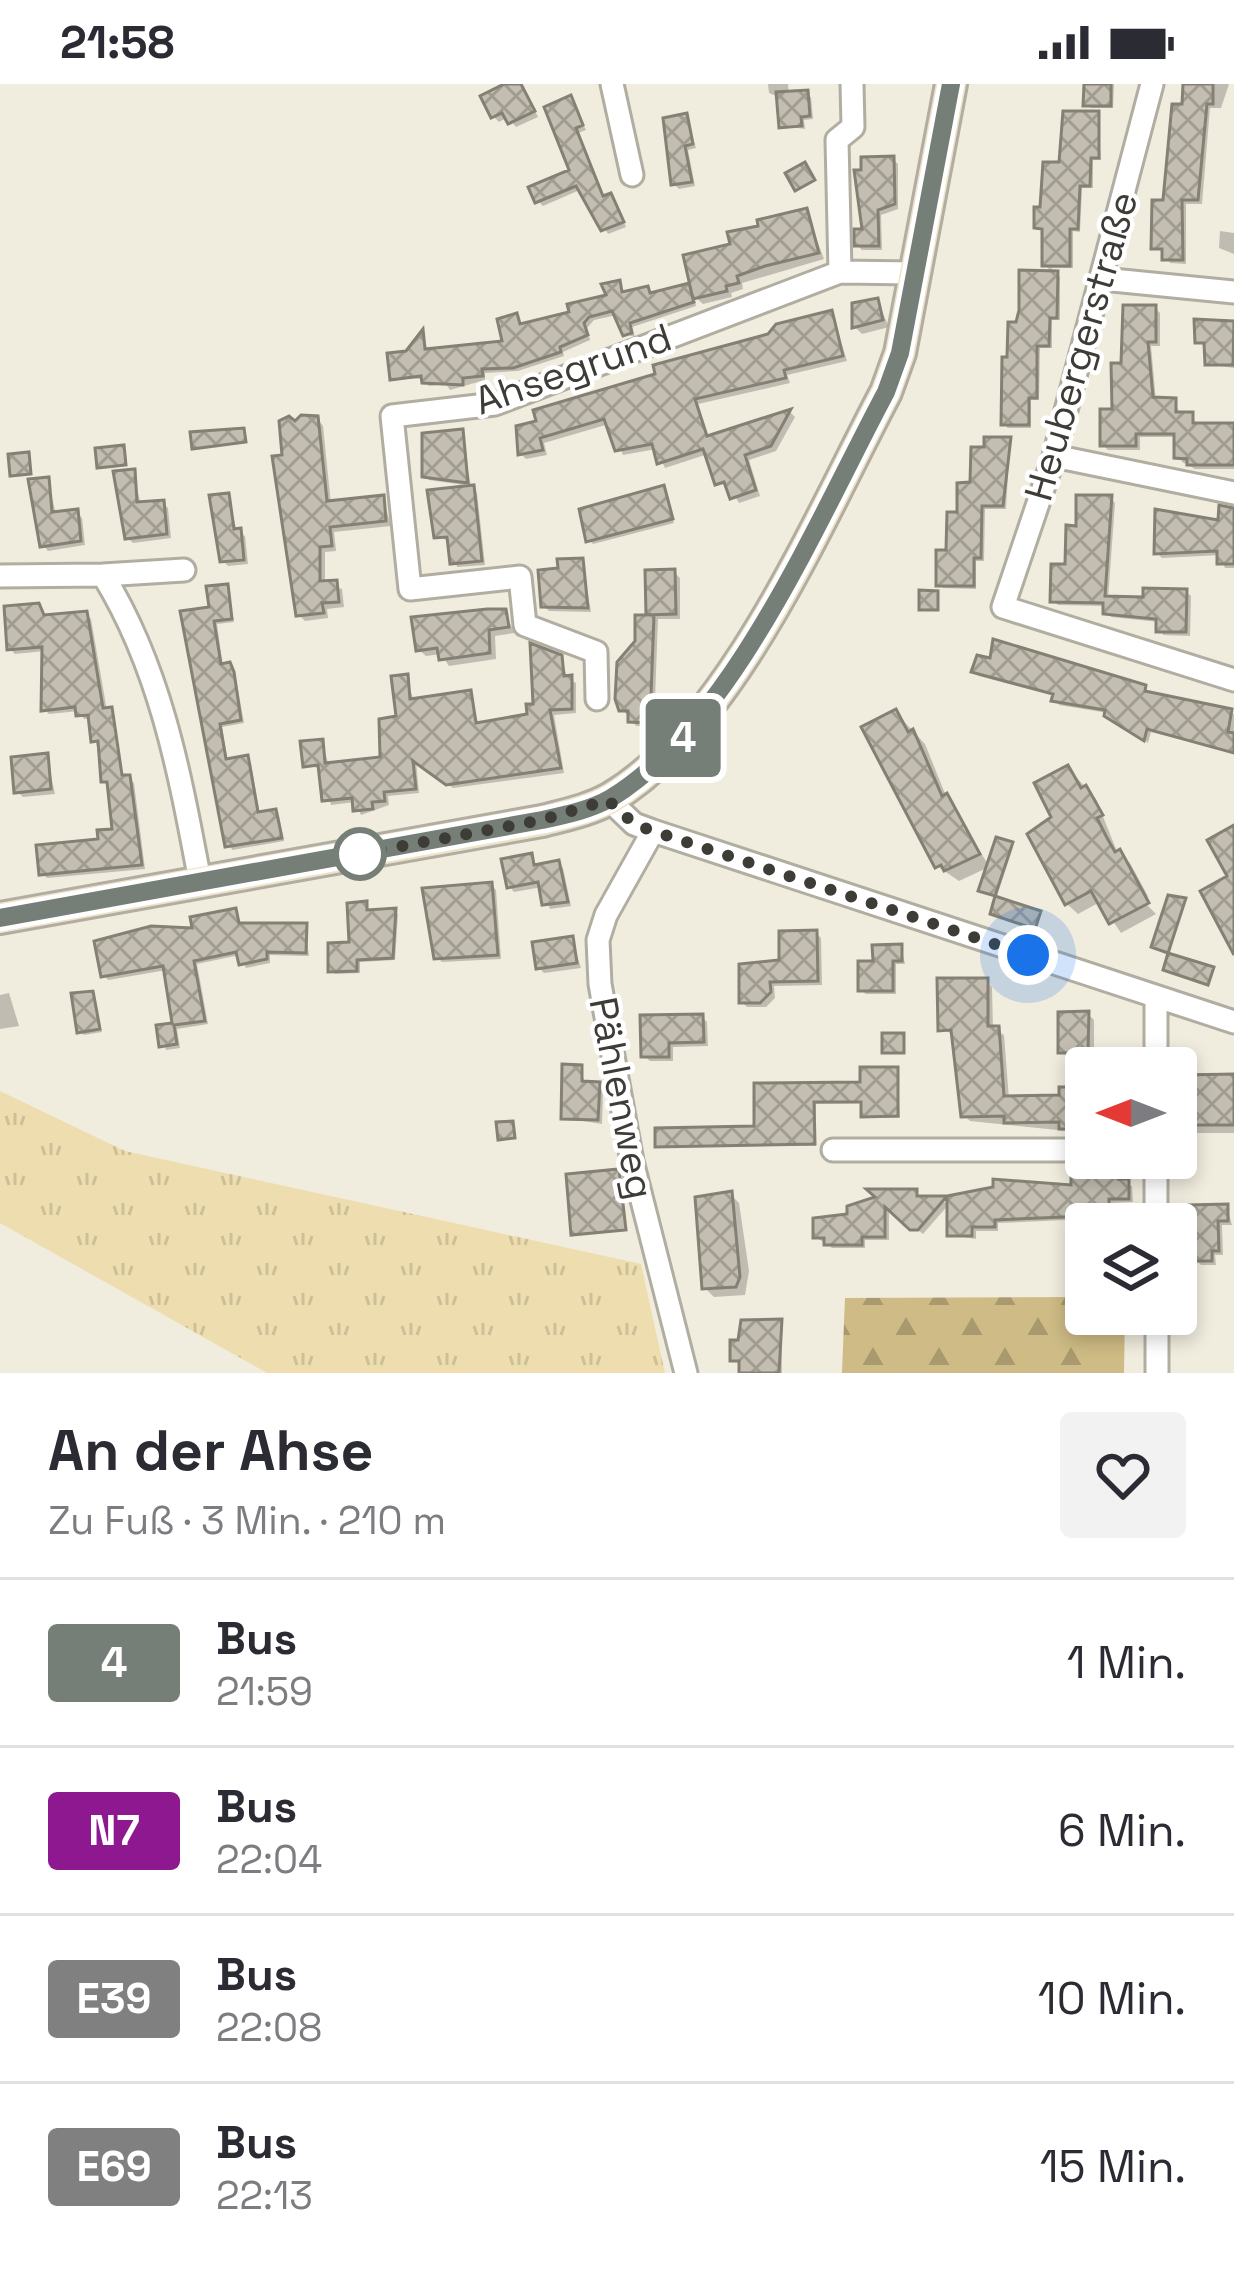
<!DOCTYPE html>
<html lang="de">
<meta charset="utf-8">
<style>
body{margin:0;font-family:"Space Grotesk",sans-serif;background:#f2f2f3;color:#2b2b33;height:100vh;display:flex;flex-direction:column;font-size:45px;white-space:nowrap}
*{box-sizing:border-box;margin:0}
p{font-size:39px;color:#7c7c81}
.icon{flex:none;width:66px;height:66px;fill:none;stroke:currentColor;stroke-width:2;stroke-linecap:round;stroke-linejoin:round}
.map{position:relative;height:1289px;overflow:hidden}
.side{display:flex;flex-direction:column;background:#fff;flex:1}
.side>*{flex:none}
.badge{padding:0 24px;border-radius:9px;font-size:42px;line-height:78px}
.needle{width:78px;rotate:270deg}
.controls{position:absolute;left:1065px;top:963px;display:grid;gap:24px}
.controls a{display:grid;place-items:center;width:132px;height:132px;border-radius:12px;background:#fff;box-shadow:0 6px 18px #0003;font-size:60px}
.you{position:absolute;width:60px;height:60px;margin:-30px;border:9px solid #fff;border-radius:50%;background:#1a73e8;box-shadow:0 0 0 18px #1a73e833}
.map>.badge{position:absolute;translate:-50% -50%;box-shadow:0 0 0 6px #fff}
.round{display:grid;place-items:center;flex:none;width:126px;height:126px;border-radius:12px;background:#f2f2f3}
.overview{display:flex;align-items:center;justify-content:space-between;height:204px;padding:0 48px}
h1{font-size:57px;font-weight:600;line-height:90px}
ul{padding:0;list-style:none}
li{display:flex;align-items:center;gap:36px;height:168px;padding:0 48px;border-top:3px solid #e1e1e2}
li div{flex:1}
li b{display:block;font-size:45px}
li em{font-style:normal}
li .badge{min-width:132px;font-weight:700;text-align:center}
.status{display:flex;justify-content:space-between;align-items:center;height:84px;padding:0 60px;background:#fff;direction:ltr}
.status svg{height:33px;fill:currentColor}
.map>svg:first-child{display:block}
</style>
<div class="status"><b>21:58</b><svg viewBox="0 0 49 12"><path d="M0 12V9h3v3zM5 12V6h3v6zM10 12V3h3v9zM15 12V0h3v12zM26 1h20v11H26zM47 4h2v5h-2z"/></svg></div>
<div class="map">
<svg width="1234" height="1289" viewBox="0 0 1234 1289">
<defs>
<pattern id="grass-tufts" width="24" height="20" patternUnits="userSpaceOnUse" patternTransform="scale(3)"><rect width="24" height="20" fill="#eedeaf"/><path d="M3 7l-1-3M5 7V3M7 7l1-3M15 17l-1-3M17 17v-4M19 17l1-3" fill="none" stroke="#cdbf97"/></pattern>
<pattern id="forest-firs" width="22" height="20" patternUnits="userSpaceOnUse" patternTransform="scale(3)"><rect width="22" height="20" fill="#cebb85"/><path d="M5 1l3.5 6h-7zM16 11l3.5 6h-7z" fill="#a9996e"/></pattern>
<pattern id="building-cross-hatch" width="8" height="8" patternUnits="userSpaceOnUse" patternTransform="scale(3)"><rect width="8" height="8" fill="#c3beb1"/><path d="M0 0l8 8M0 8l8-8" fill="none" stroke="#a09c91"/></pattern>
</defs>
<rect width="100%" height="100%" fill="#f0ecde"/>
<!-- grass -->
<path fill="url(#grass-tufts)" d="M0,1007L125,1067L641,1180L665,1289H267L0,1139Z"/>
<!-- forest -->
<path fill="url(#forest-firs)" d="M1086,1213V1230H1125L1124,1289H842L845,1214Z"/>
<!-- shadow -->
<path fill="#0003" d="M511,0L523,2L538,33L516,43L508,33L499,38L493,32Z
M768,0H788L789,10L811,13L813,35L804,36L805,45L782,42L779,13L769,9Z
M1088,0H1114L1113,24H1090Z
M1186,0H1229L1221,24H1210L1202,120H1186V180L1170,179L1165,168L1154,163Z
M571,15L586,46L578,49L605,115L615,117L626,143L608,150L582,105L543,122L538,117L573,87Z
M1097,30L1101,76H1093V104H1082L1080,148L1073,147V184H1051L1060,193V236H1052V264H1040L1039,316H1031V344H1007L1010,276L1019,241L1054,190L1045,181V147L1037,143L1062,81Z
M686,32L696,64L688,66L695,102L679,105L674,100Z
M893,75L898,80V125L881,131L882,166H862L857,161Z
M806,127L824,175L742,199L743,205L731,209L732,213L703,220L694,212L696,222L632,243L635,253L625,250L617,231L594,236L587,244L590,256L563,268L564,272L518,287L485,289V296L450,306L446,300L429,302L425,295L392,294L423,249L428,268L506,259L517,233L522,242L573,230L610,213L619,199L625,211L647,206L653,211L689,203L695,209L733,163Z
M1220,147L1234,149V170L1219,164Z
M877,217L889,243L862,250L855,243Z
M1155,224L1160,229V262H1151L1156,317H1175L1180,331H1192L1197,342H1234V385H1195L1182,378L1177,353H1140V366H1108L1103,361L1124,282Z
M832,229L847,277L787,291L790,299L698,320L709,355L790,328L795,333L776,367L749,376L760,412L739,419L729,402L717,399L708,370L665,384L656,365L623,371L609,340L544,359L547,371L526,375L521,370L519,344Z
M1197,238L1234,239V284L1208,280L1207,263L1198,258Z
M317,335L323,342L331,420L383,414L391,442L334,448L336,467L325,468V500L342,505L344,523L327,525L328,534L305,537L299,531L285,373L296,341Z
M461,348L471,402L429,396L425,391Z
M1010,356L1006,425H985L984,477H976V505L943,504L939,500L973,401Z
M133,388L141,421L163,419L168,424L171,454L133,459L128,454Z
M48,396L56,430L77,429L82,434L85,461L48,467L43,461Z
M472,404L477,409L485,481L457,483L450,457L437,453Z
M663,405L674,439L593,460L589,456Z
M228,412L237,448L245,452L248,480L228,482L223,477Z
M1111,414L1115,419L1108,515L1146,517L1186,508L1191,512L1190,552L1163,551L1159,538L1111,533L1106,522L1058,521L1053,517L1079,445Z
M1234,438V484H1225L1220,471L1162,474L1157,469Z
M582,477L591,528L549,527L544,522L561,487Z
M674,488L680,494V535H658L654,643L636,642L622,625L649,534L648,489Z
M227,503L234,538L217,540L223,583L229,582L236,594L244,639L222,643L228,678L251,679L260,731L279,732L284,757L232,766L209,682L184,530L212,525Z
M38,522L46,533L86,530L91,535L121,707L129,694L134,699L145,785L47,794L42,789L115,748L111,703L104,697L91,635H84L79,627L49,630L44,625L45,567L15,570L10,565Z
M505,528L514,549L495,552L496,575L449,582L441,570L426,572L418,565Z
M996,559L1026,565L1145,622L1148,607L1234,630V668L1151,648L1148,659L1108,629L1059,621L1056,612L979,592L974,588L992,577Z
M561,574L568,595L576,599V629L554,631L564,689L453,704L416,677L419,709L388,712L389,721L361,731L355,718L331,721L322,685L306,681L322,658L329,682L383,676L400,635L406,593L414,617L470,609L479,642L530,632Z
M895,628L925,660L946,712L989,782L1013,763L997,812L983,808L989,783L959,797L937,782Z
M47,672L55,710L23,713L17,707Z
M1068,684L1096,715L1118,770L1130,779L1149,814L1141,806L1136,810L1156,830L1121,849L1100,818L1078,830L1067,820L1031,751L1055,734Z
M531,772L537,783L558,779L563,784L571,822L550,825L542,803L514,808L510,803Z
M491,801L496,806L501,875L442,878L437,873Z
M1184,817L1170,869L1156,864Z
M366,820L369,829L398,830L395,876L360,878V889L335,890L331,887L352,861Z
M235,827L241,842H305L309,872L270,871V879L246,884L240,871L197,880L208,940L177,945L180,964L166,966L159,944L175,941L167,886L108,896L104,891Z
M816,849L821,854L822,901L774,902L775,914L766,923H747L742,918Z
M572,855L581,884L544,889L539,884Z
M901,863L905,880H896V910H866L861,906L876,880Z
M986,897L992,903L993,945L1004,951L1009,1015L1062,1014L1073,1006L1072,974L1061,968L1088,930L1094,936V978L1106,984H1086V1049L970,1037L964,1031L955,951L941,945Z
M9,909L19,942L0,945V911Z
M92,910L102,948L84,951L80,948Z
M702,933L707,938L708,962L673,963V977H650L644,972Z
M581,984L585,1000L603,1006L602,1040L564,1034Z
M897,986L900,1034H867L864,1019L816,1020V1062H658L758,1045L757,1002L863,1001Z
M1234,993V1049H1196L1187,1040Z
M1117,1087L1121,1098L1132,1102L1133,1118L1112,1119V1127H1090V1135L998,1139V1147H976V1155L950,1151Z
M916,1108L921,1115L950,1119L923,1150L889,1123V1156H865V1164H832L816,1153L850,1132Z
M730,1110L739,1119L749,1187L745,1211L714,1213L705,1204Z
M1227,1123L1232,1141H1222L1223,1171H1215L1216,1181H1201L1196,1176L1191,1124Z
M781,1238L782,1289H742V1278L733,1276Z"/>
<!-- building -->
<path fill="url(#building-cross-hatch)" stroke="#848073" stroke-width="3" d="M504,0H521L535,27L508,40L502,29L491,34L480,12Z
M1084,0H1111V22H1083Z
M1183,0H1213V20H1207L1198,116H1182L1183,176H1162V165H1151L1152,116H1163L1172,20H1182Z
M808,6L810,32L801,33L802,42L779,44L776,8Z
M571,11L583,41L576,44L593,87L603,112L611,109L624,138L601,147L576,102L535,119L528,103L569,86L544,23Z
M1063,27H1099V74H1091L1090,102H1080L1078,145H1070V182H1042V145L1034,144V123H1040L1043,78H1059Z
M687,29L693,60L685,62L692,98L671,101L663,34Z
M894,72L895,120L878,126L879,162H854V145H862L854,86H861V73Z
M805,78L815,96L795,107L785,89Z
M807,124L819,169L765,182L737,192L739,199L726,202L727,207L693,215L683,171L730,160L727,148L758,142L757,136Z
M1019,186L1058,187L1057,234H1050L1049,262H1037V314H1029V341H1001L1002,273H1007L1008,238H1016L1019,226Z
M620,196L622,208L648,202L650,209L689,199L694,218L630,239L632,249L623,252L612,227L589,233L584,239L588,251L560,263L561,268L513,284L482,285L483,292L463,294V301L422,299L421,292L390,296L387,269L406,267L423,245L425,265L502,257L497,235L517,229L520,240L569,228L567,220L606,211L601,200Z
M878,214L883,236L852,244V219Z
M1123,221H1156V258H1148L1153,313L1176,314V328H1193V339H1234V381H1187V375L1174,374V350H1136V362H1100V325H1112L1111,279H1121Z
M832,226L843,272L784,286L786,294L695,315L707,352L791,325L771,362L745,371L756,406L730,415L724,398L715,401L703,365L657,380L652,360L615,367L604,335L540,354L543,366L518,371L516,342L536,337L533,326L655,290L653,281L768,250L776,240Z
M1194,235L1234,237L1233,281H1205L1204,259H1195Z
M301,331L318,332L327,417L384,411L386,437L330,443L332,462L320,463V497L337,496L339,518L322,519L324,529L296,532L272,372L282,371L279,337L289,332L295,337Z
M244,344L246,358L192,365L190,348Z
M463,345L468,399L422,393V349Z
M984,353H1011L1003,422H982L981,474H974V502H936V466H946L947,428H957V399L970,398L971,363H984Z
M124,361L126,381L97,384L95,364Z
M29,368L31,390L10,392L8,370Z
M135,385L137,418L164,416L167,450L125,455L113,387Z
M49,393L52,428L78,425L81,457L40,463L28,395Z
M474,401L482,477L450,480L447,453L434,454L427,406Z
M664,401L673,435L586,458L579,425Z
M229,409L234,445L241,444L244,476L220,478L209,411Z
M1076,411H1112L1105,512L1143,513V504L1187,505L1186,548H1156V535L1103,530V519L1050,518L1051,480H1065L1066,441L1076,442Z
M1219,421L1234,424V480H1217V467L1154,470L1155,425L1218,436Z
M583,474L588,524L541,523L538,486L558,484L557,475Z
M675,485L676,530L646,531L645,486Z
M228,500L232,535L214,537L221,580L230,578L234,588L241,636L220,640L226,675L248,671L258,728L276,725L282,754L225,763L180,527L209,523L206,502Z
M919,506L938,507V526H919Z
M39,519L44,531L87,527L103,624L112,623L122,691H130L142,781L39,791L36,761L98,755L97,746L112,745L107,698H101L98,657L91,658L88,631L76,632L75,623L41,627L42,563L7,566L4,522Z
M487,525H506L509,543L489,546L490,569L439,576L437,564L416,567L411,533Z
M635,531H654L650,639L628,638V627H619L615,615L617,578L635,557Z
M993,555L1146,601L1145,607L1232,625L1228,648L1234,649V669L1147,645L1144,657L1104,632L1105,626L1051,617L1053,610L971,588L977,571L990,574Z
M530,559L562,571L564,592L572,591V625L550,626L561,684L446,701L413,677L416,705L384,708L385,717L372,718L373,725L353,727L352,714L322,717L318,681L303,683L300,657L323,655L325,679L380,673L379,635L396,632L391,592L408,590L410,615L471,606L476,639L527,630L526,620H533Z
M896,625L908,648L913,645L942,712L947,709L980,770L944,787L941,781L935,784L861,643Z
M48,669L51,705L14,709L11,673Z
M1068,681L1081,704L1086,701L1103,731L1097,734L1106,752L1115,768L1120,765L1149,819L1109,840L1091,807L1065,821L1027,750L1051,733L1034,699Z
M1234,741V871L1200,807L1227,792L1207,756Z
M996,753L1013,758L995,812L978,807Z
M532,769L534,781L559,776L568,818L542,821L538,798L507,804L501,775Z
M492,798L498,871L434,875L422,804Z
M1168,811L1186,814L1168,869L1151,863Z
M995,812L1041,827L1035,845L990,830Z
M367,817V826L396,824L393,874L357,876V887L328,888V859L349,858L347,819Z
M236,824L239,839H307L306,869L267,868V875L239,881L236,868L194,877L205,937L174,941L177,960L159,963L156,941L172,939L163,882L101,893L94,857L151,842L192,844L190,833Z
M817,846L818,897L770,898L771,908L760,919H739V880L779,876V847Z
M573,852L577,879L536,885L532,858Z
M902,860V877H893V907H858V877H873L872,861Z
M1168,869L1214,883L1208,901L1163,886Z
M937,894H988V942H999L1004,1012L1059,1011V1003H1069V969H1058V928L1089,927L1086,1045H1059V1038L1004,1039V1032L961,1033L951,946L938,947Z
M93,907L100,945L77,949L71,909Z
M703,930L704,958L669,959V973H641L640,931Z
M882,949H904V969H882Z
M562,980L582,981V997L600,998L598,1036L561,1035Z
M860,983H898V1032L861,1033V1018H814L815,1060L655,1063V1044L754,1042V999L860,998Z
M1234,990V1041H1184L1183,991Z
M513,1037L515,1054L498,1056L496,1038Z
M1094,1084H1118V1095H1129V1115H1109V1123H1086V1132L995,1136V1143H972V1152H947V1112L993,1103V1095L1071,1101V1093L1094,1092Z
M619,1085L626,1146L571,1151L566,1090Z
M866,1105H917V1112H947L918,1146H910L885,1123V1153H862V1161H824V1154H813V1134L847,1130V1122L875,1113Z
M732,1107L740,1193L736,1203L702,1205L695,1113Z
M1228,1120V1137H1218L1219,1167H1212V1177H1193L1188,1121Z
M782,1235L779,1289H739V1277H730V1256H738L741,1236Z"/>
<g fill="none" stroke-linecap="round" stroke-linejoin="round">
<defs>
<path id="minor" d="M612,0L632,91
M1152,0L1054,372L1003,523L1234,596
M840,188L837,56L853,43L852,0
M1102,195L1234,208
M1054,372L1234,409
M103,491L184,486
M0,492L103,491C161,585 180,691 200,797
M597,615L596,568L525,541L520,493L410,505L392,332L495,320L840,188L915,189
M608,715L634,740L653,747L1234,938
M653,747L606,831L598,856L600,900L632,1077L686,1289
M1156,914V984
M833,1066H1086
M1156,1074V1140
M1157,1289V1230"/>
<path id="secondary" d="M0,834L542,737C565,731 590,726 611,714C733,641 820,432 886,308L900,269L951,0"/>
</defs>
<!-- minor casing -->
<use href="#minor" stroke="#b2ada1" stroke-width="27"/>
<!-- secondary casing -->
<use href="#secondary" stroke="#b2ada1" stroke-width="36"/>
<!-- minor -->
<use href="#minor" stroke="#fff" stroke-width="21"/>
<!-- secondary -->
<use href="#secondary" stroke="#ece3c8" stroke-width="30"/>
</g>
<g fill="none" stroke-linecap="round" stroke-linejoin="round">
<defs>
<path id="line" d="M0,834L542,736C565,731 590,726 611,714C733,640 819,433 886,308L900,269L951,0"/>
</defs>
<!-- line casing -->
<use href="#line" stroke="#fff" stroke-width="27"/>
<!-- line -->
<use href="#line" stroke="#757f77" stroke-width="18"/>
<!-- walk -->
<path stroke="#3e3c37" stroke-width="12" stroke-dasharray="0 21.6" d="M360,770L542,736L608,716L634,740L653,747L1028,871"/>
</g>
<!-- markers -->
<circle fill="#fff" stroke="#757f77" stroke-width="6" cx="360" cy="770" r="24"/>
<g text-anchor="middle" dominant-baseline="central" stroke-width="9" stroke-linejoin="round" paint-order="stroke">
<!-- street labels -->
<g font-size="39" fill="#3e3c37" stroke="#fff">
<text transform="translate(1081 262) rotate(-74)">Heubergerstraße</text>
<text transform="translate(573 285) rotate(-19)">Ahsegrund</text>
<text transform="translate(622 1014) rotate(79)">Pählenweg</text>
</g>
</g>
</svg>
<div class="controls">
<a><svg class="needle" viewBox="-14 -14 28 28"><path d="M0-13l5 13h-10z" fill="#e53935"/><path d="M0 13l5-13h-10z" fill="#7c7c81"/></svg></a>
<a><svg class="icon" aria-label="layers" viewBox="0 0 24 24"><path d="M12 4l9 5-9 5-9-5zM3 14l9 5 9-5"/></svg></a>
</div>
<div class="you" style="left:1028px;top:871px"></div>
<b class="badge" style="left:683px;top:654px;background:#757f77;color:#fff">4</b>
</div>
<section class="side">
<div class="overview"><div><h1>An der Ahse</h1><p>Zu Fuß · 3 Min. · 210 m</p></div><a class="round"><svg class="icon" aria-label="heart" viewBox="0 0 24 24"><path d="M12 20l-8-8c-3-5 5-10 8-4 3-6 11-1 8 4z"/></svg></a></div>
<ul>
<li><span class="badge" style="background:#757f77;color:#fff">4</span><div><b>Bus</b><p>21:59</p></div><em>1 Min.</em></li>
<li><span class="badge" style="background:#8d188f;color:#fff">N7</span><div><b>Bus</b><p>22:04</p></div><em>6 Min.</em></li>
<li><span class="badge" style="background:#808080;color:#fff">E39</span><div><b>Bus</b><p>22:08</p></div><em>10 Min.</em></li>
<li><span class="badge" style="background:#808080;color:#fff">E69</span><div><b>Bus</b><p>22:13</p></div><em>15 Min.</em></li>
</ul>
</section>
